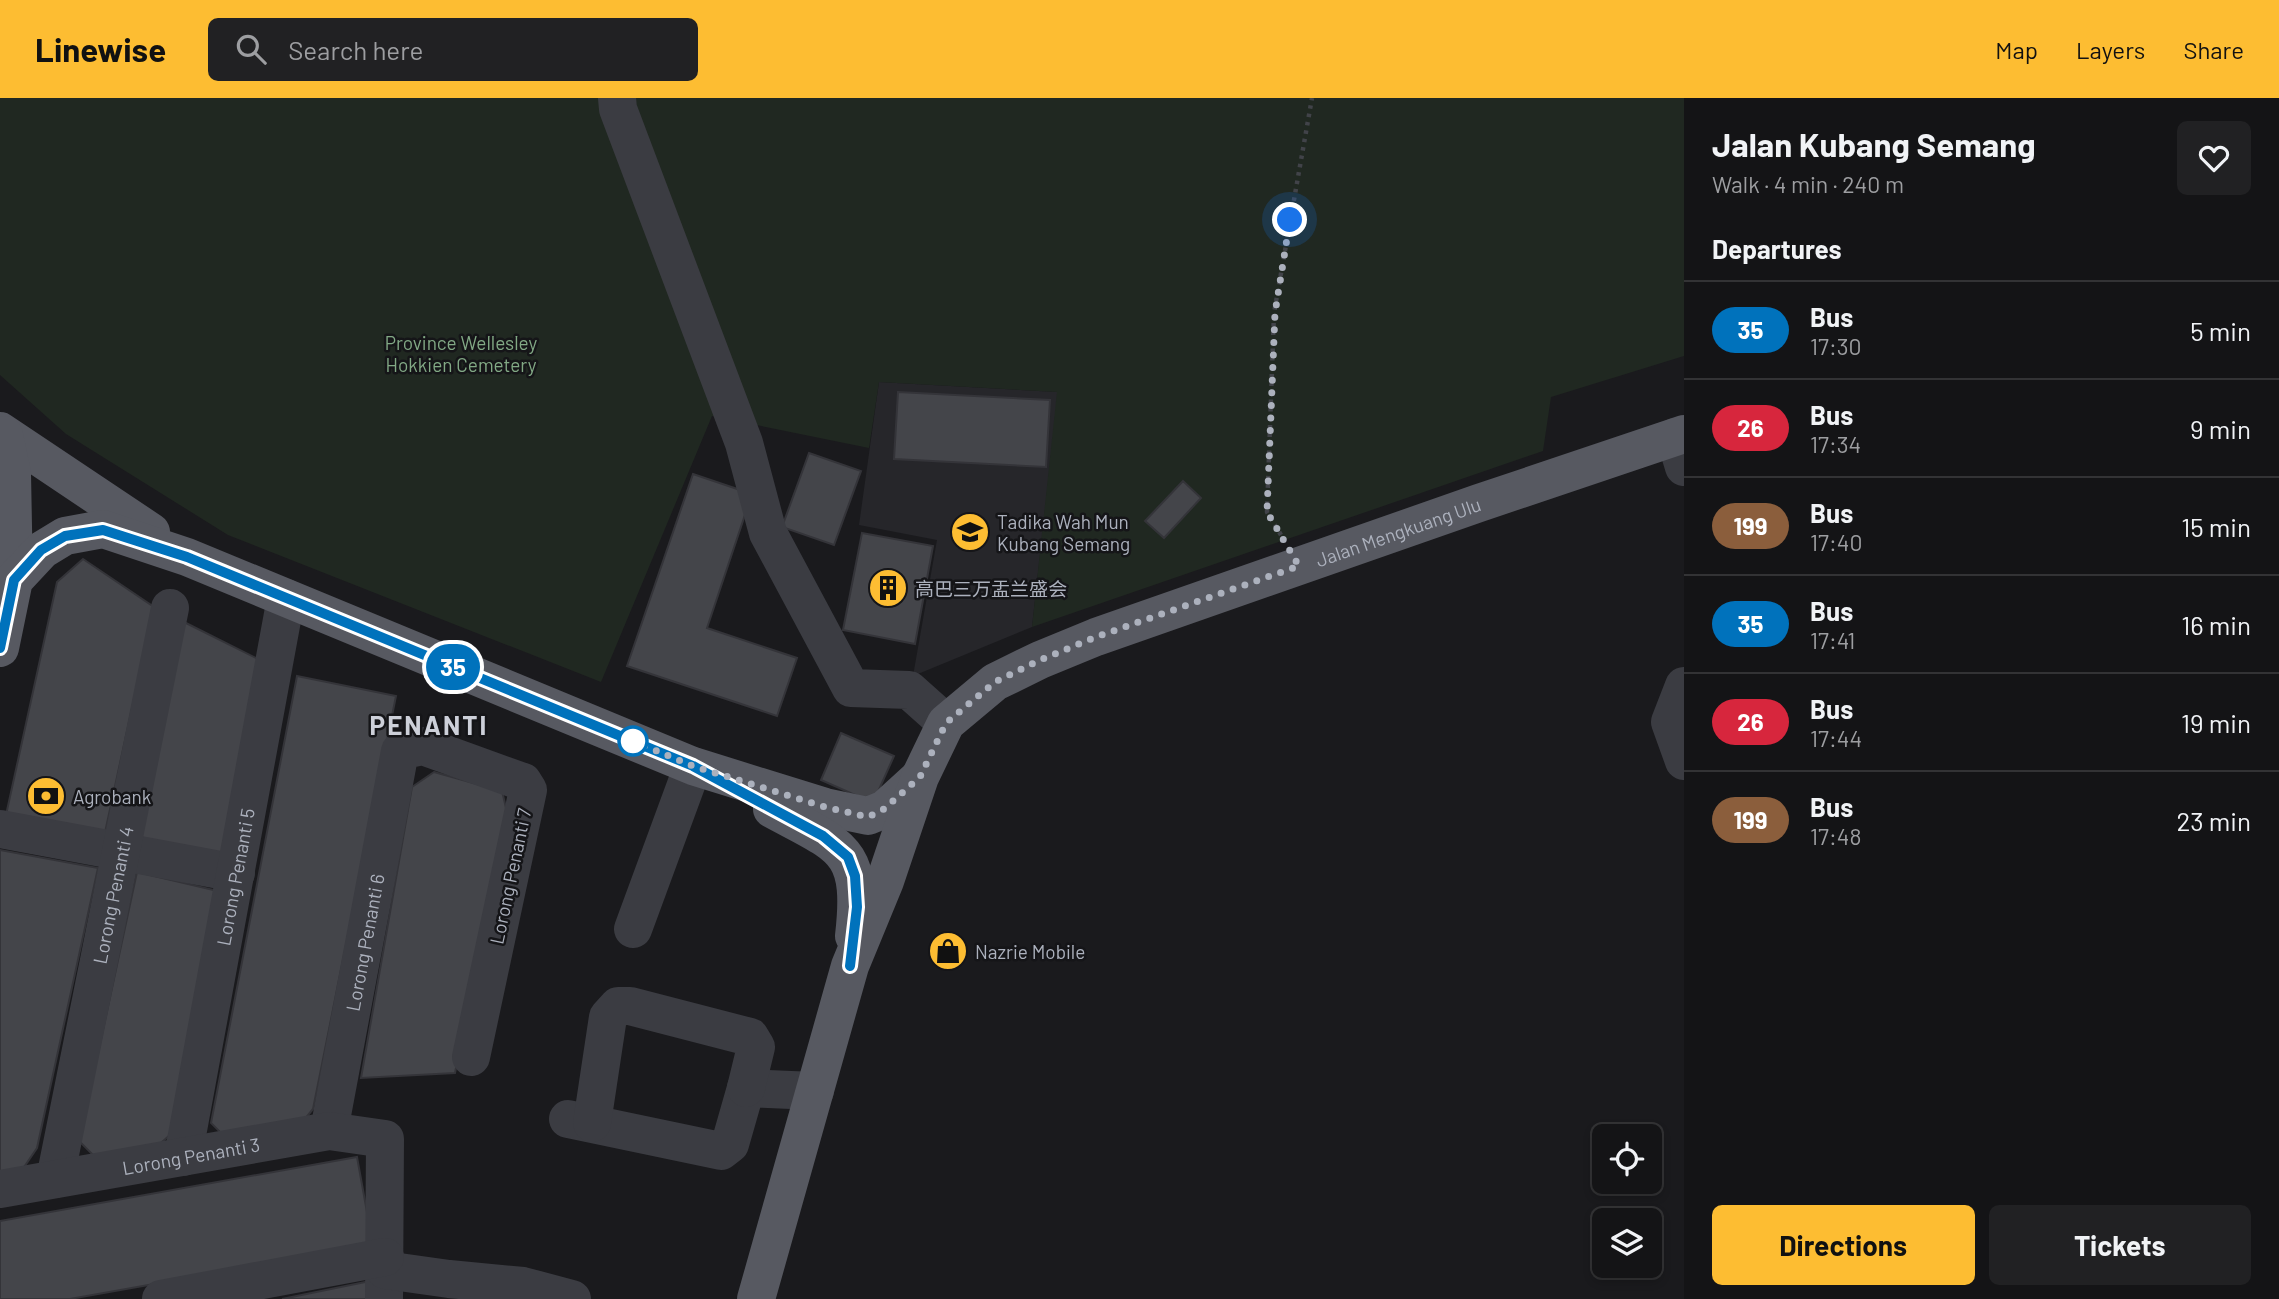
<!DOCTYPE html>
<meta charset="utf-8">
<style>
body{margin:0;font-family:Barlow,"Noto Sans SC",sans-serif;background:#212123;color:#f1f3f6;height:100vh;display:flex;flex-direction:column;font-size:26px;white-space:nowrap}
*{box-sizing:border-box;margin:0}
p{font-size:23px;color:#9d9ea1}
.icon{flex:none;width:38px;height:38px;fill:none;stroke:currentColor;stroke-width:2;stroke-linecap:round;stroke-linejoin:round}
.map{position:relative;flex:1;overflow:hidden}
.panel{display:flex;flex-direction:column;background:#141416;width:595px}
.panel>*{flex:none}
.badge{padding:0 14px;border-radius:23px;font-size:24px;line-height:46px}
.controls{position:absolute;left:1592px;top:1026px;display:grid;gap:14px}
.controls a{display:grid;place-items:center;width:70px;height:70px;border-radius:10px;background:#141416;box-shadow:0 4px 10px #0003,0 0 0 2px #333335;font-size:35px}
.you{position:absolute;width:35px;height:35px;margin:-18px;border:5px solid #fff;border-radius:50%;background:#1a73e8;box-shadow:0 0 0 10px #1a73e833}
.map>.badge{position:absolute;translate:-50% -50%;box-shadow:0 0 0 4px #fff}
h2{padding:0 28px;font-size:26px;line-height:63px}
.round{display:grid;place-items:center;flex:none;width:74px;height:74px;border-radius:10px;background:#212123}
.summary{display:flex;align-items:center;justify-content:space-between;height:119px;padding:0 28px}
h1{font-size:33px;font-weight:700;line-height:52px}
.button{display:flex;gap:14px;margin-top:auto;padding:14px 28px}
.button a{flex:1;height:80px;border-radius:10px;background:#fdbd32;color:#111;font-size:28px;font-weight:700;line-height:80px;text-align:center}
.button a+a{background:#212123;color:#f1f3f6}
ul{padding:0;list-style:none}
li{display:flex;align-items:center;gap:21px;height:98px;padding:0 28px;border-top:2px solid #333335}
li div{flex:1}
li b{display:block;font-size:26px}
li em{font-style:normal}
li .badge{min-width:77px;font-weight:700;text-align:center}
header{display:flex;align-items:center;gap:42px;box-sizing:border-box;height:98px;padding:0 35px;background:#fdbd32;color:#111}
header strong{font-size:33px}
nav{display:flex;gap:38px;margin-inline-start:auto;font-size:24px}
.search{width:490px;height:63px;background:#212123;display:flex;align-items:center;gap:18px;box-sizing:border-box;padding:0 24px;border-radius:10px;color:#9d9ea1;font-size:26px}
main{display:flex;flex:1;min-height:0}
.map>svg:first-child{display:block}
</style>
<header>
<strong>Linewise</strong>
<div class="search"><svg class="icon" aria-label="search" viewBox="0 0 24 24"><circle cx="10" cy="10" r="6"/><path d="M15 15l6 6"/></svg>Search here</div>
<nav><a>Map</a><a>Layers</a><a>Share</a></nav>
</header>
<main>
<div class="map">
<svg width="1684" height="1201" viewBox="0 0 1684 1201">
<rect width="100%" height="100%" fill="#1a1a1d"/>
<!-- built -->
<path fill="#26262a" d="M879,284L1058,294L1032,529L913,578L937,442L859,427Z"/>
<!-- green -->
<path fill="#202821" d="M0,0H1684V258L1551,299L1543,353L1032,529L1057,294L879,284L869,350L712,318L601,584L228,437L66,336L0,277Z"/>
<!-- building -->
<path fill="#44454a" stroke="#343439" stroke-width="2" d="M898,294L1050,302L1046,369L894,361Z
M809,355L861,373L834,447L782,429Z
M693,376L752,396L707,530L797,560L777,618L627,568Z
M1183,383L1201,400L1164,440L1145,423Z
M862,435L933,448L915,546L843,532Z
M83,461L154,509L104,739L6,717L57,484Z
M182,523L264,564L228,757L140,740Z
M297,578L396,598L313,1011L300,1027L227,1041L211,1025Z
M841,635L894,658L873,705L821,682Z
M434,674L502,693L507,714L455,975L361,980L412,689Z
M0,752L98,770L37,1050L20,1075L0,1076Z
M137,774L222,794L171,1036L152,1053L102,1066L79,1043Z
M357,1059L373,1147L70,1201H0V1123Z
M375,1182L373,1201H282Z"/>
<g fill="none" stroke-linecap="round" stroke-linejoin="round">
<!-- path -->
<path stroke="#414349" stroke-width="4.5" stroke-dasharray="3.5 5" stroke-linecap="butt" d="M1281,437L1267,414L1274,215L1312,0"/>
<!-- minor -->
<g stroke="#3b3c42" stroke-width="38">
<path d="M617,0L618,11L744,345L768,435L851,590L909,592L946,625"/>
<path d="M1675,339L1684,369"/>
<path d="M1684,588L1670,624L1684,663"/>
<path d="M0,731L236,775"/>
<path d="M633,831L693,668"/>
<path d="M568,1021L721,1053L730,1046L746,990L815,993"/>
<path d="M592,1025L608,919L618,908H630L750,939L756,949L746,990"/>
<path id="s1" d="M329,1033L400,653L423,648L523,684L528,692L471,959"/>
<path id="s2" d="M183,1059L286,500"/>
<path id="s3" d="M55,1081L170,510"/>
<path id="s4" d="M0,1091L329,1033L385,1041L384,1201"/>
<path d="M385,1172L449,1181L523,1188L572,1201"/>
<path d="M161,1201L385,1159"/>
</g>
<!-- major -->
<g stroke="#575961" stroke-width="38">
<path d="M0,333L151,434"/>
<path d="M4,337L12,375L14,482"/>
<path d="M0,550L14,482L42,452L65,438L103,431L187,459L693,668L825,709L868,718L885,711L919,680"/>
<path d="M772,711C842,749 864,750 854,838"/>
<path id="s5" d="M756,1201L850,868L885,783L920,679L946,625L995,584L1040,562L1096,539L1479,405L1684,336"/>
</g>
</g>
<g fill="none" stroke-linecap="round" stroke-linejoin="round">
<defs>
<path id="line" d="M0,550L14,482L41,452L65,438L103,432L187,459L693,668L823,738L848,759L855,778L857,809L850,868"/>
</defs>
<!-- line casing -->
<use href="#line" stroke="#fff" stroke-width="16"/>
<!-- line -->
<use href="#line" stroke="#0072bc" stroke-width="10"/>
<!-- walk -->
<path stroke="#acb1bd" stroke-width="7" stroke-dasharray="0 12.6" d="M633,643L693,668L825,709L868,719L884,711L920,679L946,625L995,584L1040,562L1096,539L1299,468L1267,414L1275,215L1290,122"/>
</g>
<!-- icons -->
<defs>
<symbol id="school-disc" viewBox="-11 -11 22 22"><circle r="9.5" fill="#fdbd32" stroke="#151518"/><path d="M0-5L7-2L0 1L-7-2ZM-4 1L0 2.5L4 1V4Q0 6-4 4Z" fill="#111"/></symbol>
<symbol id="building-disc" viewBox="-11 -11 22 22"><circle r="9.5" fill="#fdbd32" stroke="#151518"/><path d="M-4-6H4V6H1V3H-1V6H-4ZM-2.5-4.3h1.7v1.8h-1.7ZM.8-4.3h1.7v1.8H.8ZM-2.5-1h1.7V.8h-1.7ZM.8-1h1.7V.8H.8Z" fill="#111"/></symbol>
<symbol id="bank-disc" viewBox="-11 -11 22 22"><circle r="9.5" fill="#fdbd32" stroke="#151518"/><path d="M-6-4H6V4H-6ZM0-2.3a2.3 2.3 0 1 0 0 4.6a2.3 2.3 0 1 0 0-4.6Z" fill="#111"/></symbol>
<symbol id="shop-disc" viewBox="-11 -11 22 22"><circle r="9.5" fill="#fdbd32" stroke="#151518"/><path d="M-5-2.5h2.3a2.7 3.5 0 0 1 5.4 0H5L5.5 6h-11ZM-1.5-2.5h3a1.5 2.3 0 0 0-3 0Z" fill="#111"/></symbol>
</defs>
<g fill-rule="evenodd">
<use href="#school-disc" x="948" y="412" width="44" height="44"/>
<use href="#building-disc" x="866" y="468" width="44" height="44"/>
<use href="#bank-disc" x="24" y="676" width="44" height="44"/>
<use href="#shop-disc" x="926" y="831" width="44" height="44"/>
</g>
<!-- markers -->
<circle fill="#fff" stroke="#0072bc" stroke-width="3.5" cx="633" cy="643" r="14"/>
<g text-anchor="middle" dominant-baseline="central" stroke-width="5" stroke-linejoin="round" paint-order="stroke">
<!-- park labels -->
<g font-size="19" fill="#82a985" stroke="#151518">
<text x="461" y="244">Province Wellesley<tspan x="461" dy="22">Hokkien Cemetery</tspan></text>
</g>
<!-- poi labels -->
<g font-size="19" fill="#acb1bd" stroke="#151518" text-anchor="start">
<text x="997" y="423">Tadika Wah Mun<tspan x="997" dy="22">Kubang Semang</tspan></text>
<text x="915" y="490">高巴三万盂兰盛会</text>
<text x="73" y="698">Agrobank</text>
<text x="975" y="853">Nazrie Mobile</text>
</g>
<!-- street labels -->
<g font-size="19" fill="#acb1bd" stroke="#151518">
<text stroke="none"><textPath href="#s5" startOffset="1102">Jalan Mengkuang Ulu</textPath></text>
<text transform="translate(510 778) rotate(-78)">Lorong Penanti 7</text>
<text stroke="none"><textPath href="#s2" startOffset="285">Lorong Penanti 5</textPath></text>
<text stroke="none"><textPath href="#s3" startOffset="290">Lorong Penanti 4</textPath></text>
<text stroke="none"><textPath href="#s1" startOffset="192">Lorong Penanti 6</textPath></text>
<text stroke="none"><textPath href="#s4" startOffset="194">Lorong Penanti 3</textPath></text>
</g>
<!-- district labels -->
<g font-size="26" font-weight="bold" letter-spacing="2" fill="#cdd0d9" stroke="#151518">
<text x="429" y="626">PENANTI</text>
</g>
</g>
</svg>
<div class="controls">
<a><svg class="icon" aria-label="locate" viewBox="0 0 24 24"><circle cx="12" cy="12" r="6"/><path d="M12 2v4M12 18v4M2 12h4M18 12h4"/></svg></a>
<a><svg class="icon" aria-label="layers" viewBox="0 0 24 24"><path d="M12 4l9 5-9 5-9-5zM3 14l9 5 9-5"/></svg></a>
</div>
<div class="you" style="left:1290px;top:122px"></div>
<b class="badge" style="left:453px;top:569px;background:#0072bc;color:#fff">35</b>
</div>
<section class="panel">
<div class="summary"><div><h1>Jalan Kubang Semang</h1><p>Walk · 4 min · 240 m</p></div><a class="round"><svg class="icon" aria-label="heart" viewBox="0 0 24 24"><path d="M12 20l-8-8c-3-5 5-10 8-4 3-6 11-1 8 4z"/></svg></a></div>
<h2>Departures</h2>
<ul>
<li><span class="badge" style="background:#0072bc;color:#fff">35</span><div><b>Bus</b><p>17:30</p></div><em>5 min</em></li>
<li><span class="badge" style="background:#d7263d;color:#fff">26</span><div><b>Bus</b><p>17:34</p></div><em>9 min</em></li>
<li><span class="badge" style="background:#8b5e3c;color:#fff">199</span><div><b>Bus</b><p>17:40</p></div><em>15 min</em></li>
<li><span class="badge" style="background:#0072bc;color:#fff">35</span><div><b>Bus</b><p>17:41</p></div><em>16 min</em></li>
<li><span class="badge" style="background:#d7263d;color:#fff">26</span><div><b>Bus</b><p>17:44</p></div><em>19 min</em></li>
<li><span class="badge" style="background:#8b5e3c;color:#fff">199</span><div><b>Bus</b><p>17:48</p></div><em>23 min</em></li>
</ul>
<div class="button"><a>Directions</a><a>Tickets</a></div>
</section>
</main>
